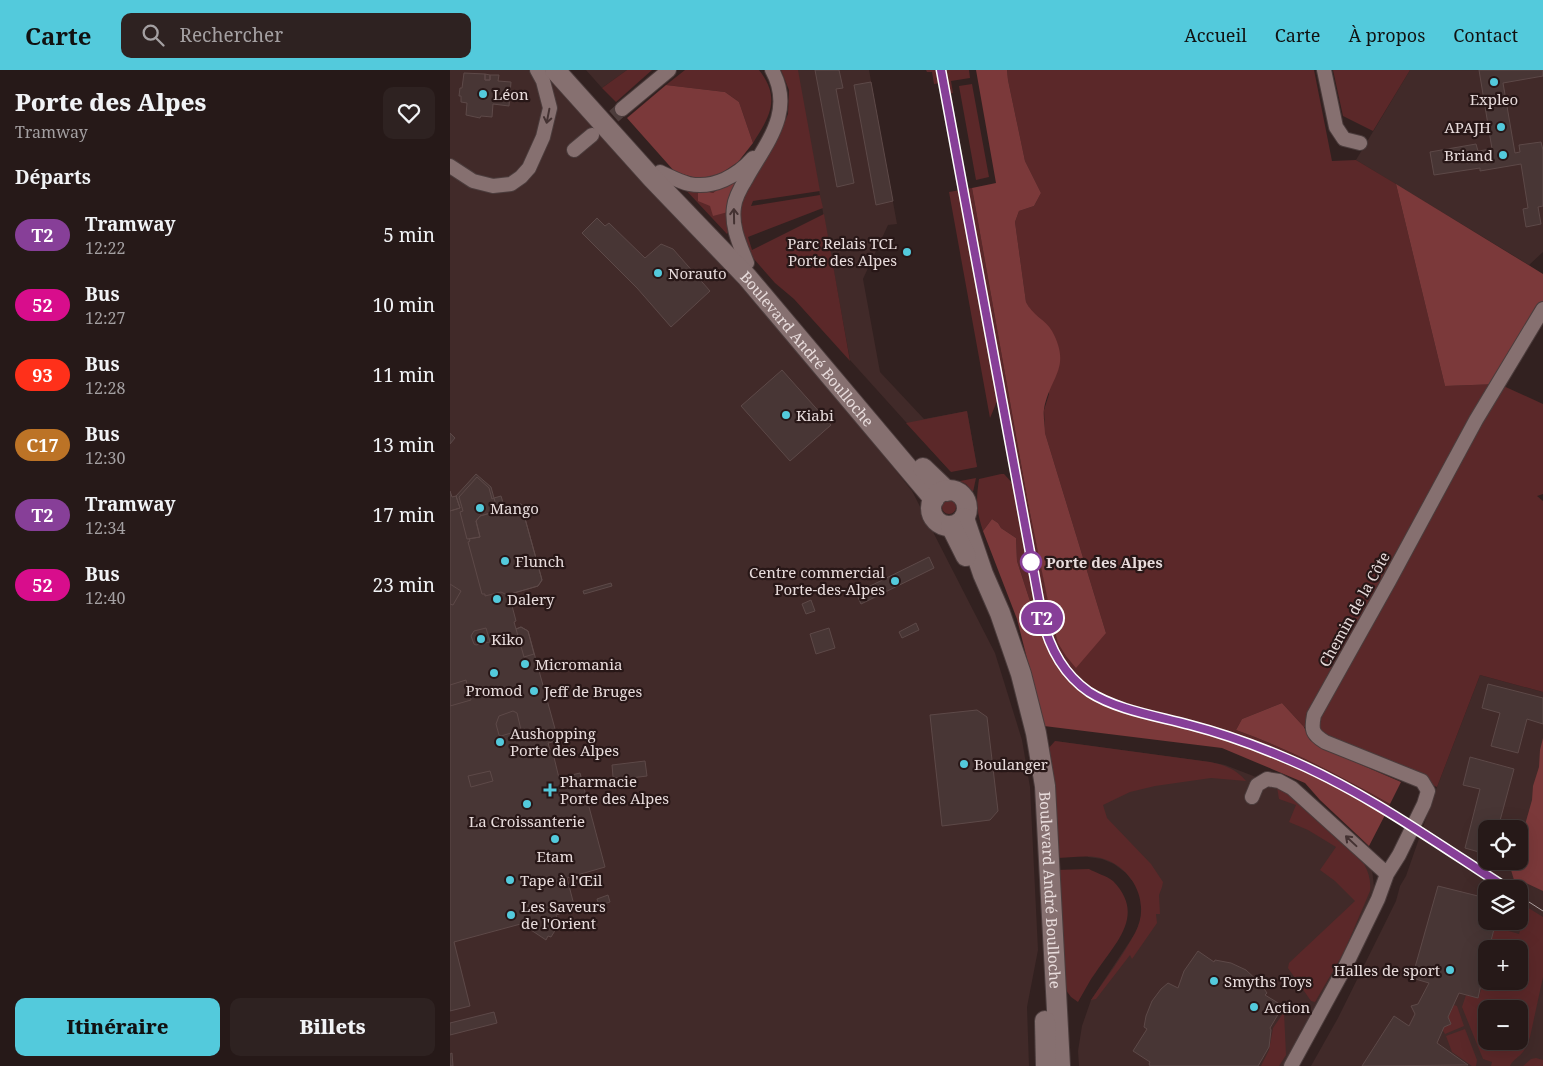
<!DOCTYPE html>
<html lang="fr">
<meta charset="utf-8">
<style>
body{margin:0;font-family:"Noto Serif",serif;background:#2e2221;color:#f1f3f6;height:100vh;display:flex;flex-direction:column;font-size:19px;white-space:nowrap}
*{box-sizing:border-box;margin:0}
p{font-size:16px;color:#a4a0a2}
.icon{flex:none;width:28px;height:28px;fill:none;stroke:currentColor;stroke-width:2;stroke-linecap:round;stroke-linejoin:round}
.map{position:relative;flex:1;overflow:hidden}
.panel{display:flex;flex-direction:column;background:#261918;width:450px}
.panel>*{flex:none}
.badge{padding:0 10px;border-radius:16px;font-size:18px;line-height:32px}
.controls{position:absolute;left:1028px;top:750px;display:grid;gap:10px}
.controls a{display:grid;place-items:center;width:50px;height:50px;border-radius:10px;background:#261918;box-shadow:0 5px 20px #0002,0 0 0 1px #423837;font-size:25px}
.map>.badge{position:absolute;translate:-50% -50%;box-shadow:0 0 0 2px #fff}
h2{padding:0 15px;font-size:19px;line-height:45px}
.round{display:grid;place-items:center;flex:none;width:52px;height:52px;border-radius:10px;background:#2e2221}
.overview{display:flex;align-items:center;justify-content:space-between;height:85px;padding:0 15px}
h1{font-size:24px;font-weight:800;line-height:38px}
.primary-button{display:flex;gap:10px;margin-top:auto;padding:10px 15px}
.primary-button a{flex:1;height:58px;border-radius:10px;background:#53cadc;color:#111;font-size:20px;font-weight:800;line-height:58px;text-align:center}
.primary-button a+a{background:#2e2221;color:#f1f3f6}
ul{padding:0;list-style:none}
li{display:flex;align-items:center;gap:15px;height:70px;padding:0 15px}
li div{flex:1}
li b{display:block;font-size:19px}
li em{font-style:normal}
li .badge{min-width:55px;font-weight:700;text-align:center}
header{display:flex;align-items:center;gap:30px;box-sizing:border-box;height:70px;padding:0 25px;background:#53cadc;color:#111}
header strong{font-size:24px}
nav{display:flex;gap:28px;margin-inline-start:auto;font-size:18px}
.search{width:350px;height:45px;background:#2e2221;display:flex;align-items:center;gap:12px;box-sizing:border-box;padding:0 18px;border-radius:10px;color:#a4a0a2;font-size:19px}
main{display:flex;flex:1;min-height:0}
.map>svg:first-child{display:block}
</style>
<header>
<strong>Carte</strong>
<div class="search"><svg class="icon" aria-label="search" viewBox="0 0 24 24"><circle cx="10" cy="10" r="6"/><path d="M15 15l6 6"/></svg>Rechercher</div>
<nav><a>Accueil</a><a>Carte</a><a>À propos</a><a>Contact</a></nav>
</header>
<main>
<section class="panel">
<div class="overview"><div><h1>Porte des Alpes</h1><p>Tramway</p></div><a class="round"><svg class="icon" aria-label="heart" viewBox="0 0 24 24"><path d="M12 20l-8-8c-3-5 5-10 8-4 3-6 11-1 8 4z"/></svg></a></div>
<h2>Départs</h2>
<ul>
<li><span class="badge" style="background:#873f98;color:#fff">T2</span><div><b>Tramway</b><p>12:22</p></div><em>5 min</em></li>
<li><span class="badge" style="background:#d80d8c;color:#fff">52</span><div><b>Bus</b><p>12:27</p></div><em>10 min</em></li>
<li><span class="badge" style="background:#ff301a;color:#fff">93</span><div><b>Bus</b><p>12:28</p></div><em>11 min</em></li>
<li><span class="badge" style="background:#bc7326;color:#fff">C17</span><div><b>Bus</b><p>12:30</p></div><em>13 min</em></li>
<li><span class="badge" style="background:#873f98;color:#fff">T2</span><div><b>Tramway</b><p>12:34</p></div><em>17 min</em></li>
<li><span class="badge" style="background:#d80d8c;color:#fff">52</span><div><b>Bus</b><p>12:40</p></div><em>23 min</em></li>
</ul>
<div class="primary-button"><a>Itinéraire</a><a>Billets</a></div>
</section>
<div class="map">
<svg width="1093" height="996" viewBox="0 0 1093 996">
<rect width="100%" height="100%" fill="#322120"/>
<!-- built -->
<path fill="#412a29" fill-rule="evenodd" d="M0,0H92L297,219L378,315L462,421L545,583L572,670L580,717L588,880L577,937L579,996H0Z
M136,0H177L152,18Z
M347,0H419L447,154L438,155L413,209L430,302L474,349L517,341L527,397L500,401L400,290Z
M960,0H1093V182L1079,195L906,90Z
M1030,605L1093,622V996H861L888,948L946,831L950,816L956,806L987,717ZM1036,759H1069V791H1036ZM1036,819H1069V851H1036ZM1036,879H1069V911H1036ZM1036,939H1069V971H1036Z
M605,671L760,692L775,695L829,716L922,799L924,817L896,883L835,996H629L628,981L632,956L641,930L686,862L691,847V837L690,825L685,814L676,803L664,794L652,789L638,787Z"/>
<!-- green -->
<path fill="#5b2829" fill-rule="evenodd" d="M177,0H202L166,32L152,18Z
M235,0H309C331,28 320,46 303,73L289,32L275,22L216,15Z
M331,0H348L370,121L303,131L301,136L370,125L373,138L298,167L302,180L374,144L400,291L344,229L325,213L297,181L290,162L289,141L298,116L328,67L338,44L339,20Z
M476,0H519L520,8L501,11L503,23L494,25L492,13L484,14L482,2H477Z
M557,0H864L882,91L906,90L946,114L995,316L1049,314L1093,334V424L1087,426L1093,431V622L1030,605L987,717L875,672L861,657H854L832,633L792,649L786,660C840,679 890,706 940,734L935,745C897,722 859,699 817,683C788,671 757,662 727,654C663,637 618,633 592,563L590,562L567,491L566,468L551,458L548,453L542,449L533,461C526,440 526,430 529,409L551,404H554L564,415L548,329L540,348L499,122L522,118L578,433L605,562L656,563L595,363L594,340L599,324L592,250L580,240L576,232L565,152L569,141L584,136L591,123L575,91L558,10Z
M883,0H960L923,61L893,46Z
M522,14L539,107L526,110L509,16Z
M272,116L263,123L256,121L278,142L280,159L277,164L233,117Z
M517,341L527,397L501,402L456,353Z
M526,408L523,422L516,414L510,411Z
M492 437a7 7 0 1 1 14 0a7 7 0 1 1-14 0Z
M605,671L760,692C775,695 786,699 796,711L761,708L705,716L680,722L653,735L657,748L701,794L713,812L712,817L709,825L710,844H706L707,853L682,889L680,885L646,929L641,930C656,908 673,886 685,863C701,834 684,799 654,789C640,784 620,788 605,788L598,679Z
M829,716L854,736L914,794C919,803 921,811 920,821L894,882L865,932L861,931L838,898L839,893L905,831L885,811L870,800L886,777L858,760L839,752L846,735L829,729L827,717Z
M639,799C646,803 657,806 663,811C696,845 666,872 646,902C639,911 634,922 628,932L621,927L615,919L605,800Z
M1077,837L1093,847V907L1080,967C1077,975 1075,981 1069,986C1065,990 1062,991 1060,996H1041L1042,992L1033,989L1012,937L1016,925L1028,928L1029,927L1036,900V911H1069V879H1039L1045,857L1069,864ZM1036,939H1069V971H1036Z
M1004,935L1007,936L1014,956L995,964L992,959L994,957L1001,954L998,947Z
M834,942L836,985L829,996H811L819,980L823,958Z
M1015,959L1027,990L1026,996H1022L1002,982L996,966Z
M1086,988L1093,990V996H1073L1081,989Z"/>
<!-- forest -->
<path fill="#7b393a" d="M526,0H557L558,10L575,91L591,123L584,136L569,141L565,152L576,232C582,245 595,249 602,261C622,298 600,306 594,339C593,346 595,355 595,363L656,563L626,598L616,586L608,573L601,546L578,433L522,118L546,113Z
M216,15L275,22L289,32L303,73L288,92L267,106L246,108L225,102L177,48Z
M286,111L289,113L278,142L263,146L260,136L248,131V123L256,121L263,123L272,116Z
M946,114L1093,204V239L1049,314L995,316Z
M542,449L548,453L551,458L566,468L567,491L590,562L592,563C618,633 663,637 726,654C757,662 788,671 817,683C859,699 897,722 935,745L919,776L870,730L855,713L772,678L594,656L567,549L533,461Z
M832,633L854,657L860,670L870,677L951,712L940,734C890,706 840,679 786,660L792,649Z
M1093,668V821L1076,813L1064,810L1061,800L1064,791H1069V776L1082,730L1083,716L1089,697L1090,680Z"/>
<!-- building -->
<path fill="#483635" stroke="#5d4948" d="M365,0H389L393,18L386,19L404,113L387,117Z
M1029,0H1093V6L1053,13L1065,83L1070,82L1069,75L1091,72L1093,80V136L1088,137L1091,154L1076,157L1073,139L1078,138L1071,94L1030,101V98L984,105L980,82L1026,74L1028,81L1042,79Z
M14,3L35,4V10H40V5H49L48,11L61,12L59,36L43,34L42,47L31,46L30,48L16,45L17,33L11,32V26H9L10,18H12Z
M35,4L40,5V10H35Z
M421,12L443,131L426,135L404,15Z
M147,148L155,156L159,153L195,188L211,174L223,179L260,221L221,257L187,218L132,163Z
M332,300L381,355L340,391L291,336Z
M0,363L5,368L0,374Z
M26,404L41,417L44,428L51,426L55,439L71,434L92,510L88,516L57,525L59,532H61L66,551L64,552L66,559L71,557L78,561L107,666L103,672L98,673L100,680L102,679L109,708L130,703L155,797L117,808L125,839L106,845L107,849L111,851L101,867L98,866L96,870L81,860L78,852L4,872L20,936L0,941V441L10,438L6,426Z
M27,407L39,418L42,429L44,428L47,439L54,437L55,439L30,446L26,451L30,467L17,469L10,442L13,441L9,427Z
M0,421L2,427L6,426L10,438L0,441Z
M71,434L92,510L88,516L57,525L51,522L35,526V524H32L18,472L20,471L19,469L30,467L26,451L30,446Z
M479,487L484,498L411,534L406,523Z
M161,513L162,516L134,524L133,521Z
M0,514L11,521L3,535L0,534Z
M361,530L365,541L356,544L352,534Z
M466,553L469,560L452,568L449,562Z
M71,557L78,561L84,584L74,587L66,559Z
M36,558L40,572L26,575L24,574L21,566L24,561Z
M379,558L385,578L366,584L360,564Z
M16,610L21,630L0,636V615Z
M1038,614L1093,628V654L1077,649L1068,683L1041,676L1050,643L1032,638Z
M527,640L537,647L548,741L540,750L492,756L480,645Z
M63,641L67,643L71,660L51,666L49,665L46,654L49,646Z
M1020,687L1064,699L1048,758L1049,759H1036V784L1015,778L1030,719L1013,715Z
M195,691L197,706L173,709L163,707L162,695Z
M40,701L43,711L21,717L18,706Z
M988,816L1036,828V851H1068L1065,860L1045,855L1039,879H1036V892L1028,928L1009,923L998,947L1001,954L994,957L987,973L1018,995L912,996L944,946L959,956L965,944L961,936L968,934L979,913L962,908Z
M158,825L160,832L149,836L147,829Z
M748,881L764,892L765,890L781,893L796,900L810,913L817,923L815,925L833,936L820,958L821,960L819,977L808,996H700L699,994L700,992L683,981L697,959L694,957L696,946L702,931L711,919L718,913L728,918L734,901Z
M44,942L47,953L0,965V953Z
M2,983L3,996H0V984Z"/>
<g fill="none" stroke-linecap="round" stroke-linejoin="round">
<!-- minor-tunnel -->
<path stroke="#4d3d3c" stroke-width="14" stroke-dasharray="14 7" stroke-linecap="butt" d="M148,60L172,39"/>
<defs>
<path id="minor" d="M874,0L886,57L894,69L910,73
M172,39L219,0
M124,80L142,65
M0,96L23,111L43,116L61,114L71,107L79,98L93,67L100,38L93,11L87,0
M210,102C219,106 230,112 239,114C264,119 287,106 303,88
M297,193C290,175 281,157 284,137C285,127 291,117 296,109C316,73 345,42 322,0
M802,727L807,715L817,709L829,711L842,718L937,804
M841,996L894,899L928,829L937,804L949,785L974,734L978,721L972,711L875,672C862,664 861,660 864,645L939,511L1026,350L1093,239"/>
<g id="secondary">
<path id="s1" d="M105,0L202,108L297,207L484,429"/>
<path d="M473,398L497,421"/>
<circle cx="499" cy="438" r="18"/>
<path id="s2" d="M514,448L533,504L550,543L571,604L586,663L595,716L610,996"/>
<path d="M501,456L516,486"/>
<path d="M595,951L596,996"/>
</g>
</defs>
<!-- minor casing -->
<use href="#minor" stroke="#4b3c3c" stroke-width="16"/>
<!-- secondary casing -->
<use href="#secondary" stroke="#4b3c3c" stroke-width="22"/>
<!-- minor -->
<use href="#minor" stroke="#867070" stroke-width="14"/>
<!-- secondary -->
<use href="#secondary" stroke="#867070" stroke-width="20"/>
<!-- tram -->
<path stroke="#b2a5a4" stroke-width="1" d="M491,0L591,547C599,578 613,603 639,621C657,634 678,638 699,644C722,650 746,656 768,663C829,683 885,710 939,743
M1079,832L1093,841"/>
</g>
<!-- one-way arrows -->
<defs><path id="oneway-shaft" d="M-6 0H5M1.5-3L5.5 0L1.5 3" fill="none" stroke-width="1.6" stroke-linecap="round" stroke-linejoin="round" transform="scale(1.25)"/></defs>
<g stroke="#443232">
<use href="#oneway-shaft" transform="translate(98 46) rotate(101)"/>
<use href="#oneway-shaft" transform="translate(284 146) rotate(-91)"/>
<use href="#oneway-shaft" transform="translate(901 771) rotate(-137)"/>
</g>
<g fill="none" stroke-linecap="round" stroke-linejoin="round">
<defs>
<path id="line" d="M491,0L592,547C599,577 613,604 639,622C667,640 707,646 740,655C771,663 802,674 833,687C913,720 985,772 1058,819"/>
</defs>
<!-- line casing -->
<use href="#line" stroke="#fff" stroke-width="11"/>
<!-- line -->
<use href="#line" stroke="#873f98" stroke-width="8"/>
</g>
<!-- markers -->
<g fill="#53cadc" stroke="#281717" stroke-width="2">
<circle cx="1044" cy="12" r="5"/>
<circle cx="33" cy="24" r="5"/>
<circle cx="1051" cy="57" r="5"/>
<circle cx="1053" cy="85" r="5"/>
<circle cx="457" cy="182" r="5"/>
<circle cx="208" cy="203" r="5"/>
<circle cx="336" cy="345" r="5"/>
<circle cx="30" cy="438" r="5"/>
<circle cx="55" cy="491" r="5"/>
<circle cx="445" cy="511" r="5"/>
<circle cx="47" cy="529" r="5"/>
<circle cx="31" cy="569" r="5"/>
<circle cx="75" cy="594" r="5"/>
<circle cx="44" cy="603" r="5"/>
<circle cx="84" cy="621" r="5"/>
<circle cx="50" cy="672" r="5"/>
<circle cx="514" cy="694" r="5"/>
<path d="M97.5 712.5h5v5h5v5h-5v5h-5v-5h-5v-5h5z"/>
<circle cx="77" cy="734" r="5"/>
<circle cx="105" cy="769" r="5"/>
<circle cx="60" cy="810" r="5"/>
<circle cx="61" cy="845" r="5"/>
<circle cx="1000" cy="900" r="5"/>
<circle cx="764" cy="911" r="5"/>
<circle cx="804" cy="937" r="5"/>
</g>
<circle fill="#fff" stroke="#873f98" stroke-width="2.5" cx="581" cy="492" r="10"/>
<g text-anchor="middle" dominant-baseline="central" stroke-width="4.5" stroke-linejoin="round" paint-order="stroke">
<!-- poi labels -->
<g font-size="15" fill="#e8dcdc" stroke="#281717" text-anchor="start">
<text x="43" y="24">Léon</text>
<text x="1044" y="29" text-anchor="middle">Expleo</text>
<text x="1041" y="57" text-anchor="end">APAJH</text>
<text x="1043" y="85" text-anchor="end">Briand</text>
<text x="447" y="173" text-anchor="end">Parc Relais TCL<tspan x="447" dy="17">Porte des Alpes</tspan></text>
<text x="218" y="203">Norauto</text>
<text x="346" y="345">Kiabi</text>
<text x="40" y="438">Mango</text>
<text x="65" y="491">Flunch</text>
<text x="435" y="502" text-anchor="end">Centre commercial<tspan x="435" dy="17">Porte-des-Alpes</tspan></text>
<text x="57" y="529">Dalery</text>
<text x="41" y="569">Kiko</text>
<text x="85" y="594">Micromania</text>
<text x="44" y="620" text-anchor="middle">Promod</text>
<text x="94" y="621">Jeff de Bruges</text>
<text x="60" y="663">Aushopping<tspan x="60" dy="17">Porte des Alpes</tspan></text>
<text x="524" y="694">Boulanger</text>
<text x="110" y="711">Pharmacie<tspan x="110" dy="17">Porte des Alpes</tspan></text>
<text x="77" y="751" text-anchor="middle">La Croissanterie</text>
<text x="105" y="786" text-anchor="middle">Etam</text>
<text x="70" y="810">Tape à l'Œil</text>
<text x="71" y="836">Les Saveurs<tspan x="71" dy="17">de l'Orient</tspan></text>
<text x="990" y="900" text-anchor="end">Halles de sport</text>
<text x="774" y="911">Smyths Toys</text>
<text x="814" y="937">Action</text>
</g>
<!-- street labels -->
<g font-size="15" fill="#e8dcdc" stroke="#281717">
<text stroke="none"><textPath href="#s1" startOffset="376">Boulevard André Boulloche</textPath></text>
<text transform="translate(904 539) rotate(-61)">Chemin de la Côte</text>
<text stroke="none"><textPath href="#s2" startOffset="385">Boulevard André Boulloche</textPath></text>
</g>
<!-- stop labels -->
<g font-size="15" font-weight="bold" fill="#e8dcdc" stroke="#281717" text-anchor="start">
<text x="596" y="492">Porte des Alpes</text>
</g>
</g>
</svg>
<div class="controls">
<a><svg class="icon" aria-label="locate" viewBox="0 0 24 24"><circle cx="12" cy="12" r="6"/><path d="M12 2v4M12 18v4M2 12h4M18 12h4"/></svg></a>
<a><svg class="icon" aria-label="layers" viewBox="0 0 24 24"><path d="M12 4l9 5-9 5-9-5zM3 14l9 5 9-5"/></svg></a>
<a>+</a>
<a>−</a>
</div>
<b class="badge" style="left:592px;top:548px;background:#873f98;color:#fff">T2</b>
</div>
</main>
